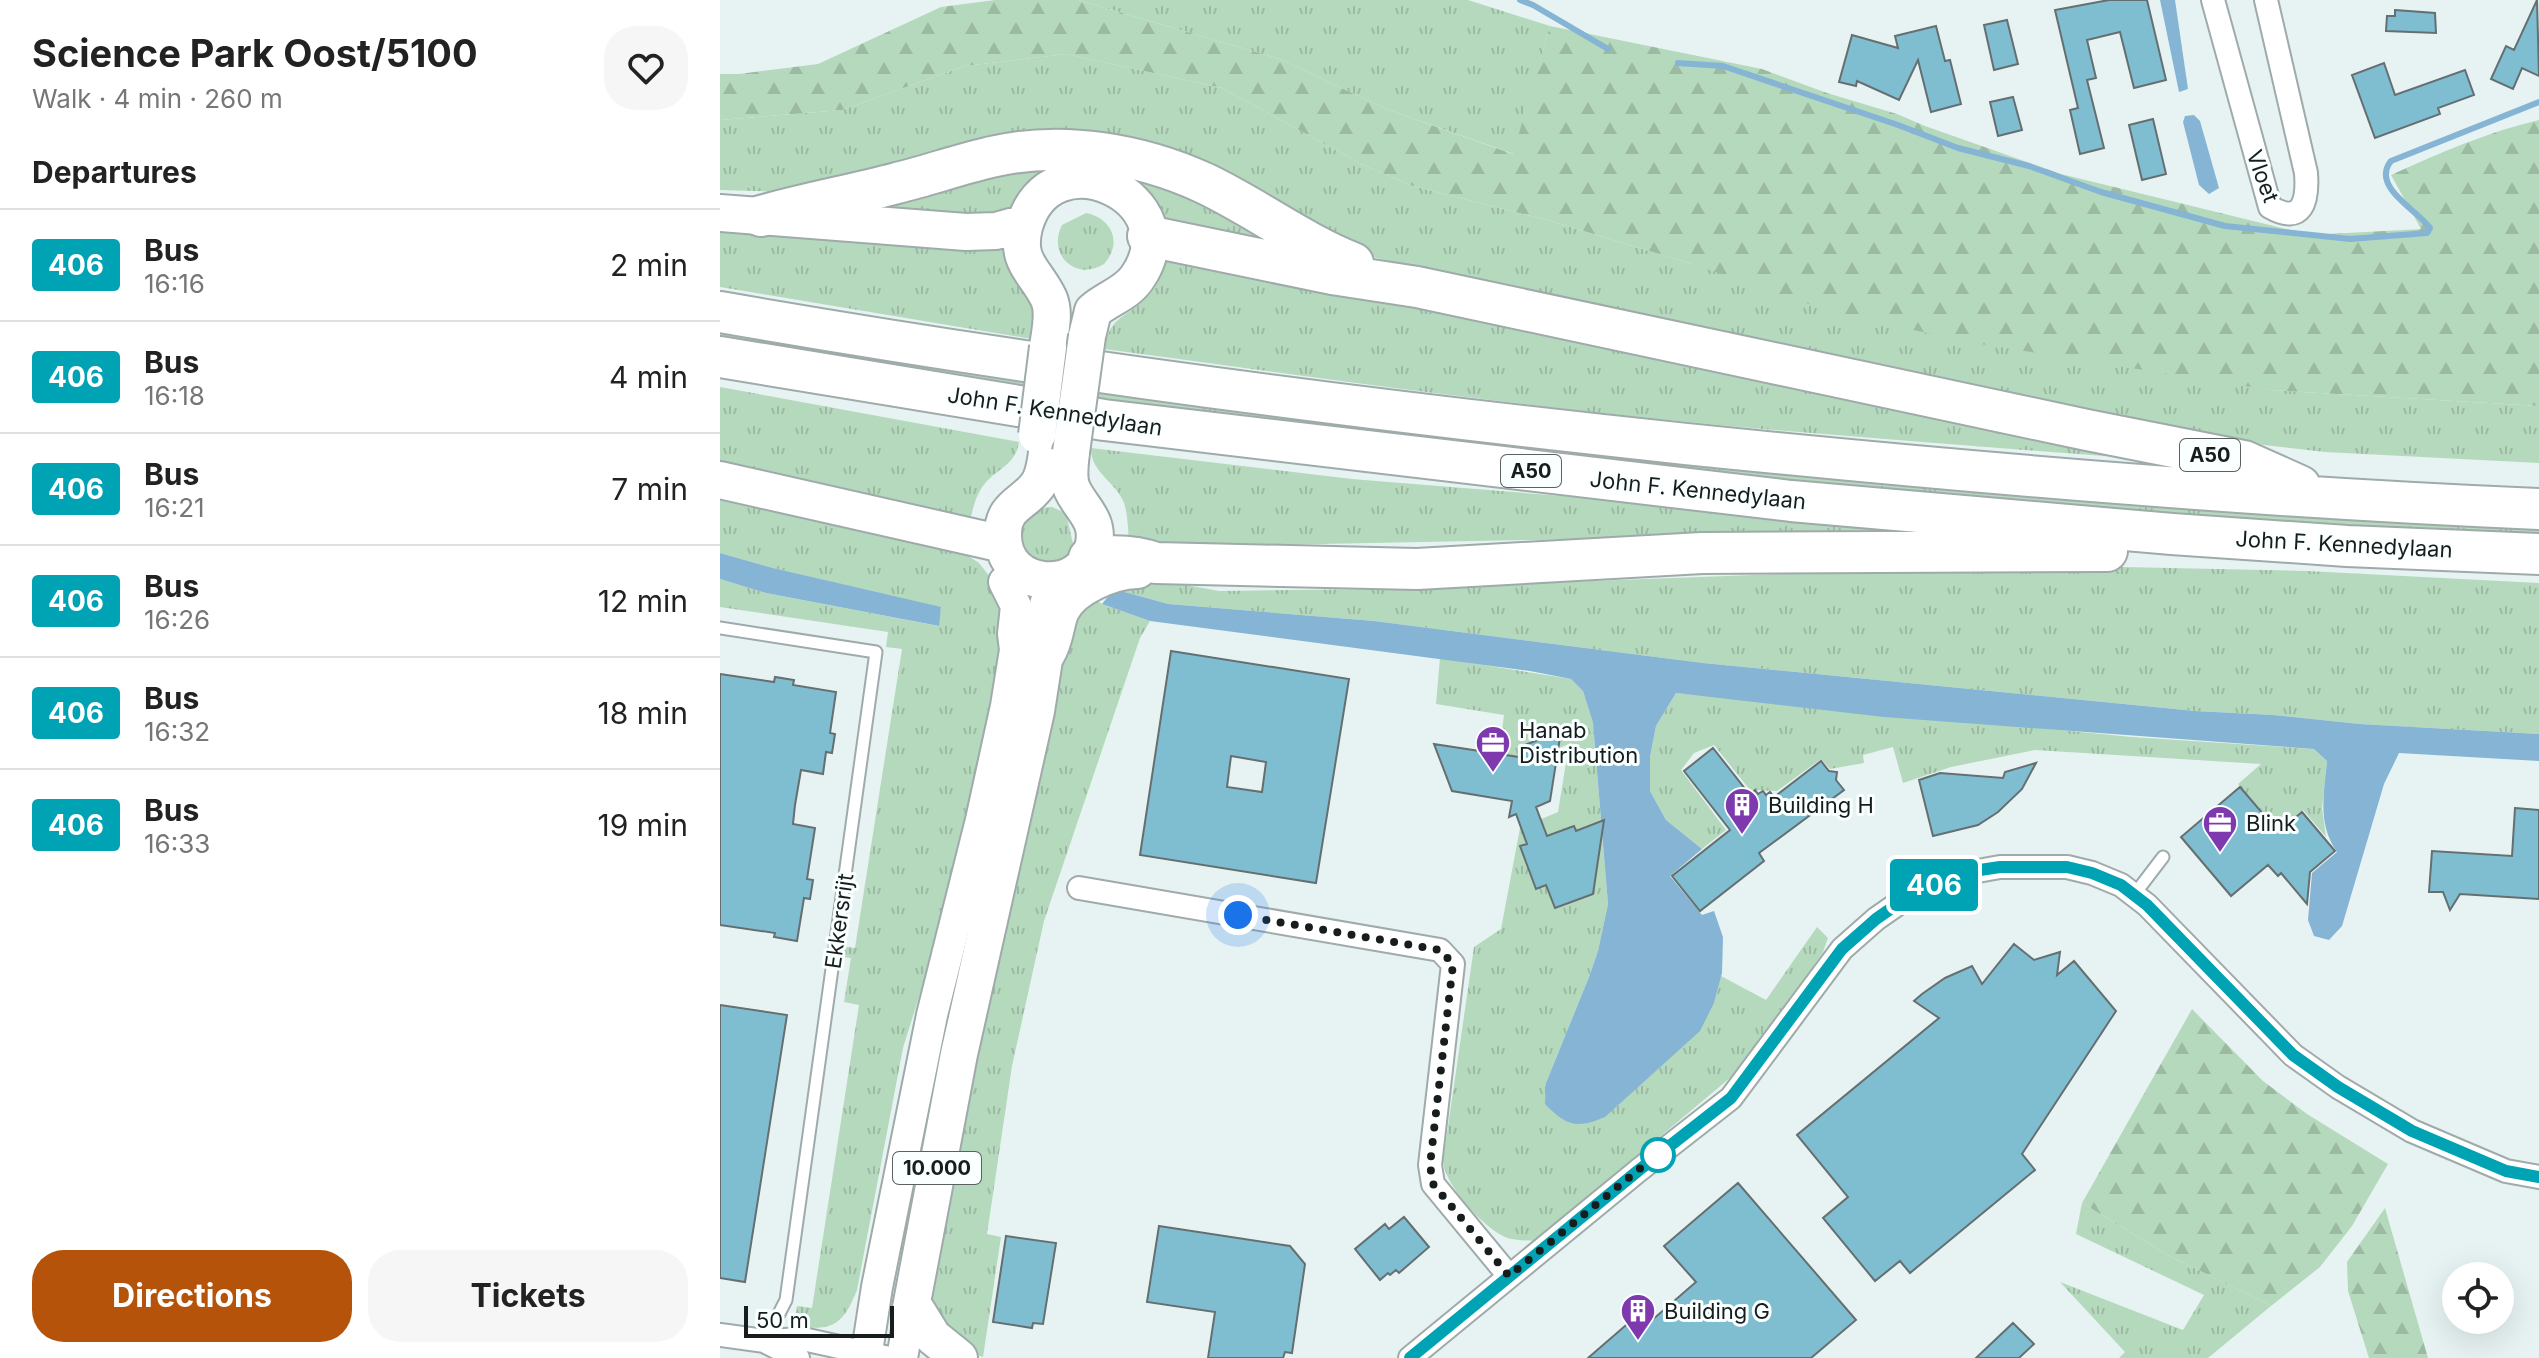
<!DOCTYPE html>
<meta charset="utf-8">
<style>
body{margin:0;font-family:Inter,sans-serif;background:#f6f6f6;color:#222;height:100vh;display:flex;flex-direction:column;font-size:30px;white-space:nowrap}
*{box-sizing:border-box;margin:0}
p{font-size:26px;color:#767676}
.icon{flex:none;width:44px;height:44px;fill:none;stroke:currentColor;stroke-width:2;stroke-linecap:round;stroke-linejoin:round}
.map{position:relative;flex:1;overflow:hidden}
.details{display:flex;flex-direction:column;background:#fff;width:720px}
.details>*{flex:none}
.badge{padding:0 16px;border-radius:6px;font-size:28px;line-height:52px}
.fabs{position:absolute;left:1722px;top:1262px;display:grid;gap:16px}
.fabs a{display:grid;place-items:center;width:72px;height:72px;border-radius:50%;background:#fff;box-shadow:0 8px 32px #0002;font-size:40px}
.scale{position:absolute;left:24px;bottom:20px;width:150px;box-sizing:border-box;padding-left:8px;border:4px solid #171c1c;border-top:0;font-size:22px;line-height:28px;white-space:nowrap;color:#171c1c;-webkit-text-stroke:6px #faffff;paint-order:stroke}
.you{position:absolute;width:40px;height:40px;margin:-20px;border:6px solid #fff;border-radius:50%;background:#1a73e8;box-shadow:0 0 0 12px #1a73e833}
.map>.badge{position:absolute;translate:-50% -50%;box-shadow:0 0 0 4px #fff}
h2{padding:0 32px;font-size:30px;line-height:72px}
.round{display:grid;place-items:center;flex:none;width:84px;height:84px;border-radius:32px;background:#f6f6f6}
.overview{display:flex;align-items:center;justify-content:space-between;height:136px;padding:0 32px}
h1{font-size:38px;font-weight:700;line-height:60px}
.button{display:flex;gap:16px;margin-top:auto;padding:16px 32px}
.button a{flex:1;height:92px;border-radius:32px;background:#b45309;color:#fff;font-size:32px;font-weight:700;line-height:92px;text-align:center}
.button a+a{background:#f6f6f6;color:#222}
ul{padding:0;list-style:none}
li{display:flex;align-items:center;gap:24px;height:112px;padding:0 32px;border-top:2px solid #e0e0e0}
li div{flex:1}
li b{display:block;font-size:30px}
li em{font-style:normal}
li .badge{min-width:88px;font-weight:700;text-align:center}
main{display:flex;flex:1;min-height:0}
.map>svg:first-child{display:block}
</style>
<main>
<section class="details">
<div class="overview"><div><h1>Science Park Oost/5100</h1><p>Walk · 4 min · 260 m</p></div><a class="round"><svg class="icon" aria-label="heart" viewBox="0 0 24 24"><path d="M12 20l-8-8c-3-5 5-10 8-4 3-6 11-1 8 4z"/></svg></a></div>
<h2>Departures</h2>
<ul>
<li><span class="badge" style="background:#00a3b4;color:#fff">406</span><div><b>Bus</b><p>16:16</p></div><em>2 min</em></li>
<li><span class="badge" style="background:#00a3b4;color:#fff">406</span><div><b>Bus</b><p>16:18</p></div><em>4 min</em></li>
<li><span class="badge" style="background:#00a3b4;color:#fff">406</span><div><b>Bus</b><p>16:21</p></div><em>7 min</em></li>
<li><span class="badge" style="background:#00a3b4;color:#fff">406</span><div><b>Bus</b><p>16:26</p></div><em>12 min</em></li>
<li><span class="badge" style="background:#00a3b4;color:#fff">406</span><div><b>Bus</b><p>16:32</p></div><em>18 min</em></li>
<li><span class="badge" style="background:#00a3b4;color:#fff">406</span><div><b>Bus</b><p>16:33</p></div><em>19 min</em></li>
</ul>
<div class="button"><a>Directions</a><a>Tickets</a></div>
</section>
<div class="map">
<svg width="1819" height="1358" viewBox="0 0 1819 1358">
<defs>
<pattern id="grass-tufts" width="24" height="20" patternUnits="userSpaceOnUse" patternTransform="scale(2)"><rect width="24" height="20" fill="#b5d9bc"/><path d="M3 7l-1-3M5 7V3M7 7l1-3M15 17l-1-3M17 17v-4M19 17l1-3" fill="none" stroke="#9bbaa1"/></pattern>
<pattern id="forest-firs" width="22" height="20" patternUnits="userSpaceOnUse" patternTransform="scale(2)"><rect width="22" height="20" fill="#b5d9bc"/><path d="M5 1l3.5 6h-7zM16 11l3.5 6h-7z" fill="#9bbaa1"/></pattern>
</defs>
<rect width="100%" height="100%" fill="#e7f3f3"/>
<!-- grass -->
<path fill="url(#grass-tufts)" d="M358,0H748L830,26L794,154L666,109L560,59Z
M346,54L502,88L643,165L693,186L831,221L972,264L1550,390L1819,406V463L1605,452L1467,436L691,266L618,249L441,157L71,192L0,190V120L122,110L245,66Z
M279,164L434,174L615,263L442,223L410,181L304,207L246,226L127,202Z
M366,213C392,218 403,243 384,264C355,282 327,254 342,225Z
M0,223L287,243L316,311L312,339L0,287Z
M447,256L1476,463C1344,453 1211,443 1079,432C846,413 615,380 384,349C390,317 402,320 423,301C437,289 442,274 447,256Z
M0,323L1819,518V534L1521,520L1076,482L383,399L242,378L0,336Z
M0,387L299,442C296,463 281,467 267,481C257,492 254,504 251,517L0,466Z
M371,448L632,479L916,502L1271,536L967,537L498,546L409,543C408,530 408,515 404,503C396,482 370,472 371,448Z
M0,493L235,547L259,563L282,592L288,629L231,894L183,1048L137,1290C122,1327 113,1330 74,1327L77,1306L92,1308L139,1005L124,1002L131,958L117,956L119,946L135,948L182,649L166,647L168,632L0,607V579L46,593L218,626L221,608L53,568L0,553Z
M332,507L346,513L354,548C326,586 280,543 309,517C317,510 321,507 332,507Z
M1357,566L1587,571L1819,583V734L1640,724L1553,715L1475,711L983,663L654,621L448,604L394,589L429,578L499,591L656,589L1196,569Z
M371,597L382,604L430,621L420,638L324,921L292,1066L267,1234L281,1237L263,1357L241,1349L205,1291L342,640Z
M720,658L851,679L863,691L873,723L888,904L878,951L869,977L826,1083L994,1003L1001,976L1046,1000L1097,927L1108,938L1103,952L1023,1067L816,1241C806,1240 794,1241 785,1237C763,1227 725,1186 723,1161L754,947L781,929L800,828L838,812L849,744L811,759L778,762L784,715L716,704Z
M956,693L1412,737L1594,749L1607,761L1602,808L1606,837L1583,810L1562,827L1559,823L1555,826L1518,784L1541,764L1315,750L1231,767L1183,783L1173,747L1143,755L1144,763L1110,769L1101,759L1057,791L1030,790L994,745L974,753L961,770L1006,830L982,849L946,820L930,791V757L936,726Z
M1362,1203L1448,1255L1551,1306L1488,1358H1399L1405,1352L1340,1282L1463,1330L1484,1295L1356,1234Z"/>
<!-- forest -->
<path fill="url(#forest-firs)" d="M275,0H358L560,59L666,109L793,154L830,26L1042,69L1107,93L1177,114L1205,126L1341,174L1590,235L1701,229L1671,175C1720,153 1767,132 1819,120V406L1550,390L1248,342L1112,312L972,264L831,221L693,186L643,165L502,88L346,54L245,66L122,110L0,120V74H19L98,64L221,7Z
M1472,1009L1543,1081L1587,1114L1668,1164L1632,1226L1600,1267L1551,1306L1448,1255L1362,1203Z
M1665,1208L1708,1358H1649L1628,1291L1627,1262Z"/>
<!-- water -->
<path fill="#85b4d5" d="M1440,0H1455L1468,89L1459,92Z
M1474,115L1480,121L1499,188L1489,194L1479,185L1463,122L1465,116Z
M0,553L53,568L221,607L219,626L46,593L0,579Z
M394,589L448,604L654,621L983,663L1475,711L1553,715L1640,724L1819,734V761L1679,753L1664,784L1622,926L1609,940L1594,936L1588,920L1592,873L1617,852C1597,824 1604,793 1607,761L1594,749L1164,717L956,693L936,726L930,757V791L946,820L982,849L950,876L982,915L994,911L1003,937L1002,973L994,1003L980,1031L885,1117C857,1129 846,1126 825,1104L826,1083L869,977L878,951L888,904L873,723L863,691L851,679L810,671L430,621L382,604Z"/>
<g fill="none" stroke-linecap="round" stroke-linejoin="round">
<!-- stream -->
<path stroke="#85b4d5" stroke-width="6" d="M800,0L813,5L888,49
M958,63L1003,66L1178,125L1238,148L1309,166L1381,192L1505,226L1630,239L1707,233L1710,228C1699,211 1650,187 1671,161L1819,102"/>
</g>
<!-- building -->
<path fill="#7fbed0" stroke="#656f72" stroke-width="2" fill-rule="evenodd" d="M1389,0H1427L1446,80L1414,88L1400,32L1367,40L1376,78L1367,80L1384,148L1360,154L1350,110L1358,108L1335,10Z
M1817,0L1819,76L1802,68L1793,89L1771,79L1786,46L1794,50Z
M1675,10L1715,13L1716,33L1666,31L1667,16H1675Z
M1287,20L1298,64L1274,70L1264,25Z
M1216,26L1225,61L1230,60L1241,104L1211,112L1198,60L1179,100L1137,81L1136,86L1119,82L1132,35L1178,48L1175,36Z
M1664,63L1675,95L1745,70L1754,95L1718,108L1720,114L1655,138L1632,75Z
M1293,97L1302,130L1278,136L1270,102Z
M1433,119L1446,174L1422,180L1409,125Z
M451,651L629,679L596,883L420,855ZM511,756L546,762L542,792L507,787Z
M0,674L54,682L55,677L74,680L73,685L116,692L110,733L115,734L112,753L106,752L103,774L81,770L75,805L73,824L95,828L87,879L93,880L90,899L84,898L77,941L54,937L55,933L0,925Z
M841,731L830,801L816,807L827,836L854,826L856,831L884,820L873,894L835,908L826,885L816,889L800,846L807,844L796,814L789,817L792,801L732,791L714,744L799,757L800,747Z
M993,748L1030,795L1035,790L1038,794L1043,791L1046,795L1050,792L1054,797L1101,761L1109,771L1117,772L1116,780L1124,790L1039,853L1044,861L980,911L952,876L1010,830L964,771Z
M1316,763L1302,789L1278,812L1258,825L1213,836L1199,780L1220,773L1283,778L1285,772Z
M1520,787L1555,828L1559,825L1562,829L1582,812L1615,851L1590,872L1587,904L1561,873L1558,876L1548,865L1511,896L1461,837Z
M1795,808L1819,810V899L1740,894L1730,910L1723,892H1709L1712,851L1792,856Z
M1294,944L1314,960L1340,952L1337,975L1354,961L1396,1011L1302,1154L1315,1170L1190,1273L1180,1261L1155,1281L1103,1218L1128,1197L1077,1135L1219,1018L1194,1001L1202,994L1225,978L1252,966L1262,984Z
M0,1005L67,1015L25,1282L0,1278Z
M1018,1183L1136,1320L1091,1358H868L913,1319L919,1325L927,1317L931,1321L976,1282L944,1246Z
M684,1217L709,1247L679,1273L676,1270L670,1275L668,1273L660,1280L635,1249L665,1224L669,1229Z
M439,1226L570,1246L585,1264L572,1353L565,1352L563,1358H488L495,1312L427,1302Z
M286,1236L336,1243L323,1324L313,1323L312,1328L273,1322Z
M1293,1323L1314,1344L1299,1358H1256Z"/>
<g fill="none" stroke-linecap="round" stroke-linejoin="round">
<defs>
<path id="service" d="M0,628L156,652L66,1300L45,1341
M1414,895L1443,857"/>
<path id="minor" d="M1493,0L1550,207C1583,226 1588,200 1586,173L1546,0
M359,888L720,950L733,964L710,1165L713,1184L789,1276
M0,1335L45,1341L83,1339L169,1358
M46,1342L78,1358
M690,1358L919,1170L1011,1098L1122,949L1156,919L1189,896L1241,874L1280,867H1347L1372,873L1401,885L1427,905L1573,1055L1618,1087L1692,1131L1786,1171L1819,1177"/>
<path id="secondary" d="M146,1358L157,1287L212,1015L261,820L286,706L295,650L293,634L296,606L284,582
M182,1358L190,1313"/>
<path id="trunk" d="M0,213L246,232L276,231L305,223
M328,347C330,332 335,313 329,299C316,271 295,263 304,227C330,131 473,199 417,278C406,294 388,298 373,311L367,336
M329,435C327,450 327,469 319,483C306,504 282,504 283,536C283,590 364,597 374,544C379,519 361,509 352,489C347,477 350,464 351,452
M0,480L283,544
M192,1303L213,1337L239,1358
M190,1313L239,1054L316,711L325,653L323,638L328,605L336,581"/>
<path id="motorway" d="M41,216C86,203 132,195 177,183C210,175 243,163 276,156C344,141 421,154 484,183C535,207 580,242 633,263
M428,236L612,274L697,287L1367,430L1524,461L1580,486
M0,312C321,368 643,410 966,444C1250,473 1534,497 1819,509
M0,357L384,420L1071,501L1452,534L1627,546L1819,554
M369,558C391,555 415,555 436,563L697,569L982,553L1387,551
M325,653C334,638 333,624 339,610C351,585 391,569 417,568"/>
</defs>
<!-- service casing -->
<use href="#service" stroke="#9faaaa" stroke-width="15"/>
<!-- minor casing -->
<use href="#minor" stroke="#9faaaa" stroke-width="26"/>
<!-- secondary casing -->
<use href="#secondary" stroke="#9faaaa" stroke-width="34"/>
<!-- trunk casing -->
<use href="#trunk" stroke="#9faaaa" stroke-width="40"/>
<!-- motorway casing -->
<use href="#motorway" stroke="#9faaaa" stroke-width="44"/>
<!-- service -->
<use href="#service" stroke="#fff" stroke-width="11"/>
<!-- minor -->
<use href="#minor" stroke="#fff" stroke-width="22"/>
<!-- secondary -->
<use href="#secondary" stroke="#fff" stroke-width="30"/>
<!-- trunk -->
<use href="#trunk" stroke="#fff" stroke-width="36"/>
<!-- motorway -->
<use href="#motorway" stroke="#fff" stroke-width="40"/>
<defs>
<path id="trunk-bridge" d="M317,435L328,347
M351,452L367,336"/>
</defs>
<!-- trunk-bridge casing -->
<use href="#trunk-bridge" stroke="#9faaaa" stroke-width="40" stroke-linecap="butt"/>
<!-- trunk-bridge -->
<use href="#trunk-bridge" stroke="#fff" stroke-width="36"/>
</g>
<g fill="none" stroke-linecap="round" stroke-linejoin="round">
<defs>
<path id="line" d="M690,1358L919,1170L1011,1098L1122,949L1156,919L1189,896L1241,874L1260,870L1280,867H1347L1372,873L1401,885L1427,905L1573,1055L1618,1087L1692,1131L1786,1171L1819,1177"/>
</defs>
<!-- line casing -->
<use href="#line" stroke="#fff" stroke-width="18"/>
<!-- line -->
<use href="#line" stroke="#00a3b4" stroke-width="12"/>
<!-- walk -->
<path stroke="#171c1c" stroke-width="8" stroke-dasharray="0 14.4" d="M518,915L720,950L733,964L710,1165L713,1184L789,1276L939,1153L938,1155"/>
</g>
<!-- icons -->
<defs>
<symbol id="office-pin" viewBox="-11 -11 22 30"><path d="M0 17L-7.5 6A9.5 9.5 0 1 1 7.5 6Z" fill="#7d39ad" stroke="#faffff"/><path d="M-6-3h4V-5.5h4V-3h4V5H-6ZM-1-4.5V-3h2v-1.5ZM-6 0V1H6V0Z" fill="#fff"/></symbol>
<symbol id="building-pin" viewBox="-11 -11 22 30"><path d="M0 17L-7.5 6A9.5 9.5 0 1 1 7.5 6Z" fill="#7d39ad" stroke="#faffff"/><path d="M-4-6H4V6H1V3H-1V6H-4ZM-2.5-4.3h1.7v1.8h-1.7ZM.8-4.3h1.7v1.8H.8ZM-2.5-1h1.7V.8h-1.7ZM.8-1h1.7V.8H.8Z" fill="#fff"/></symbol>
</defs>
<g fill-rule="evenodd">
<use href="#office-pin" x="753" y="723" width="40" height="54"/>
<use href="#building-pin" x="1002" y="785" width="40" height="54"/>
<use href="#office-pin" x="1480" y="803" width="40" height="54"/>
<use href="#building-pin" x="898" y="1291" width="40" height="54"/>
</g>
<!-- markers -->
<circle fill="#fff" stroke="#00a3b4" stroke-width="4" cx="938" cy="1155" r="16"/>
<g text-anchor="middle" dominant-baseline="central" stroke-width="6" stroke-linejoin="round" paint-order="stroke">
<!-- shield labels -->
<g fill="#faffff" stroke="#5b6060" stroke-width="2">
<rect x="1460" y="439" width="60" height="32" rx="6"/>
<rect x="781" y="455" width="60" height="32" rx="6"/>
<rect x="173" y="1152" width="88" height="32" rx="6"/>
</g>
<g font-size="20" font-weight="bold" fill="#171c1c">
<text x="1490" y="455">A50</text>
<text x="811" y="471">A50</text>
<text x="217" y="1168">10.000</text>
</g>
<!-- street labels -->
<g font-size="22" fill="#171c1c" stroke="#faffff">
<text transform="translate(1543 176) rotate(70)">Vloet</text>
<text transform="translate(335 411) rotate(9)">John F. Kennedylaan</text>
<text transform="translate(978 490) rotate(6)">John F. Kennedylaan</text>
<text transform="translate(1624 544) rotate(3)">John F. Kennedylaan</text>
<text transform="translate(119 921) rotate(-82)">Ekkersrijt</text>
</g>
<!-- poi labels -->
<g font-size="22" fill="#171c1c" stroke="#faffff" text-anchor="start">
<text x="799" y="730">Hanab<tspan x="799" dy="25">Distribution</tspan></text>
<text x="1048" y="805">Building H</text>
<text x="1526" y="823">Blink</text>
<text x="944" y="1311">Building G</text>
</g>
</g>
</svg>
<div class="fabs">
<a><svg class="icon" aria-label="locate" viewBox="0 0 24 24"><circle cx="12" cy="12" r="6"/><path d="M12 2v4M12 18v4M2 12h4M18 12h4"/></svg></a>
</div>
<div class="scale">50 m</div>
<div class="you" style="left:518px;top:915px"></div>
<b class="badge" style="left:1214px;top:885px;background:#00a3b4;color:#fff">406</b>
</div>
</main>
